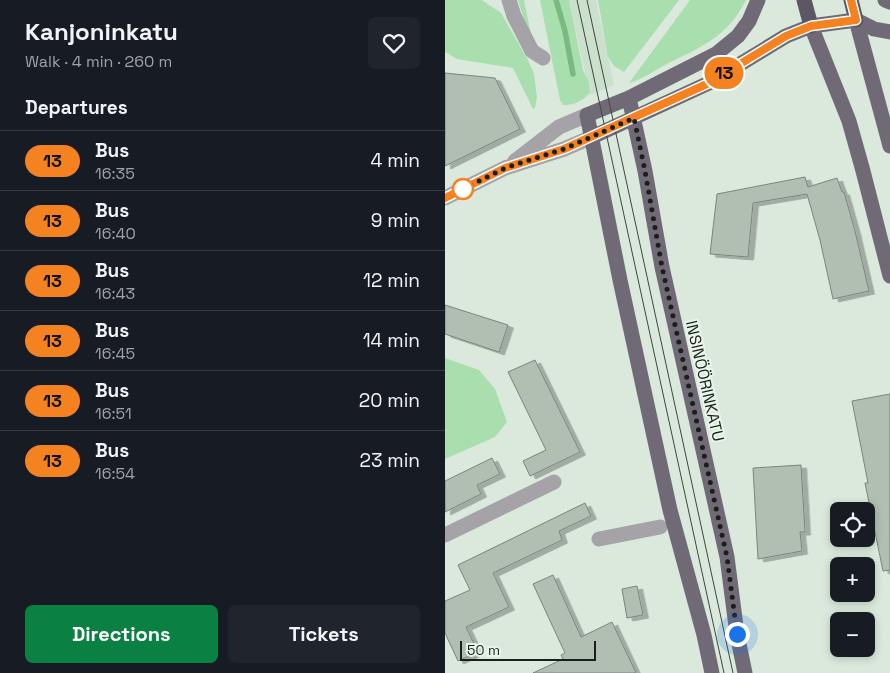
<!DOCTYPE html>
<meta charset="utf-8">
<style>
body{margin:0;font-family:"Space Grotesk",sans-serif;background:#20242c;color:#f1f3f6;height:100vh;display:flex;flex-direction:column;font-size:19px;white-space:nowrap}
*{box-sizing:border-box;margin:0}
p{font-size:16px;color:#9ea1a6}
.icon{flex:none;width:28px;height:28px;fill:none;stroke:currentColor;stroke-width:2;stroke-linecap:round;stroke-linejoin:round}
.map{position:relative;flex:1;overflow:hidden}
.drawer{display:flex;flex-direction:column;background:#171b24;width:445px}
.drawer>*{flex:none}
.badge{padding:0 10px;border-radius:16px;font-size:18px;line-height:32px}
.tools{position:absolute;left:385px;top:502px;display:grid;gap:10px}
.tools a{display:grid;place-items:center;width:45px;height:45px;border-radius:8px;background:#171b24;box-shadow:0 2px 8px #0003;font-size:25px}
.scale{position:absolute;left:15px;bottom:12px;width:136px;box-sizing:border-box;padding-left:5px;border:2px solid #1a1f1a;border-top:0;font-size:14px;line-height:18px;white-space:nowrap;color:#1a1f1a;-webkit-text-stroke:4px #e8f6e9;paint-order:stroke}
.you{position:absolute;width:25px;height:25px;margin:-12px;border:4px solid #fff;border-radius:50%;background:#1a73e8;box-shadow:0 0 0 8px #1a73e833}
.map>.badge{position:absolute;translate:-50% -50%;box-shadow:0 0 0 2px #fff}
h2{padding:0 25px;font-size:19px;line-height:45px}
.round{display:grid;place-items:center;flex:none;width:52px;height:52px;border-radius:8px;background:#20242c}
.head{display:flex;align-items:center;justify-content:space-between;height:85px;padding:0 25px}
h1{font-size:24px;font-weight:700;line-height:38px}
.cta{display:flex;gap:10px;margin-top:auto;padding:10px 25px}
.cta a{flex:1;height:58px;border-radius:8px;background:#0b8043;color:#fff;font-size:20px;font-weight:700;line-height:58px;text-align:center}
.cta a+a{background:#20242c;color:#f1f3f6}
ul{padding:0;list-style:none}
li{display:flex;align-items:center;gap:15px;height:60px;padding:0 25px;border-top:1px solid #363941}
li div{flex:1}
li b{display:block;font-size:19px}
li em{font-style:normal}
li .badge{min-width:55px;font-weight:700;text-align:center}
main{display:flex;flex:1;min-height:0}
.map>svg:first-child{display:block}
</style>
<main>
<section class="drawer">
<div class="head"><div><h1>Kanjoninkatu</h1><p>Walk · 4 min · 260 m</p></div><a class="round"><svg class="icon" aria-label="heart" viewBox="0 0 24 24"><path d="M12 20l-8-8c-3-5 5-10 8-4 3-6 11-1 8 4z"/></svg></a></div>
<h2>Departures</h2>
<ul>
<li><span class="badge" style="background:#f58220;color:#111">13</span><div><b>Bus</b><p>16:35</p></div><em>4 min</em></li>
<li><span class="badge" style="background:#f58220;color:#111">13</span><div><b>Bus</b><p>16:40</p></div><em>9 min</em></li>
<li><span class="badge" style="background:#f58220;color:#111">13</span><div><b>Bus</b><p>16:43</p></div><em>12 min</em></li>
<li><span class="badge" style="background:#f58220;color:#111">13</span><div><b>Bus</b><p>16:45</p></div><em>14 min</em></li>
<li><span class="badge" style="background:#f58220;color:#111">13</span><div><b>Bus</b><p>16:51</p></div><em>20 min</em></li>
<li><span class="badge" style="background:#f58220;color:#111">13</span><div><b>Bus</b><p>16:54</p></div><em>23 min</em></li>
</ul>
<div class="cta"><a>Directions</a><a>Tickets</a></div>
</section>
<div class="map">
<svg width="445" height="673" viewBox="0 0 445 673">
<defs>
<filter id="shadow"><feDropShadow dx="5.5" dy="3" stdDeviation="0" flood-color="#0004"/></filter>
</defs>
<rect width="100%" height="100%" fill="#dbe9dc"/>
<!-- built -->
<path fill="#cbe0cd" d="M124,0H151L169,85L145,95Z"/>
<!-- green -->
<path fill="#a9deae" d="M0,0H37L56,13L83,60L89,74L92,97L90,108L88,109L68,68L12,59L0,52Z
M73,0H79L87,39L85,40Z
M95,0H124L138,70L143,80L145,92C140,100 128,106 118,105L115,100Z
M153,0H234L179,72L169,66L163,57Z
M245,0H301C281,39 255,47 218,66C208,72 195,80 184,83Z
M0,358L34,370L50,389L62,422L50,437L0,459Z"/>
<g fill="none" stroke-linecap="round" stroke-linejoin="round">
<!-- stream -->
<path stroke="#78ba81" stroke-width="5.5" d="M111,0L120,31L128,74"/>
</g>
<!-- building -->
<path fill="#b1bfb2" stroke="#79867a" filter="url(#shadow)" d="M0,73L50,78L75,129L0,166Z
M360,177L363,187L392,178L397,192H399L410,231L424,291L388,299L375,240L362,194L308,203L303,257L265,254L272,194Z
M0,305L63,325L54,352L0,334Z
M90,360L135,452L85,476L78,461L101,450L63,372Z
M445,394V570L438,571L420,483H423L407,401Z
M47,458L55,474L32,485L36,494L0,512V481Z
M356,465L360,532H355L357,551L313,559L308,468Z
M140,503L146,516L114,531L117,540L48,573L64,607L21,627L33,652L13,661L0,633V601L25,590L13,565Z
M108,575L136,637L167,622L191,673H88L118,659L116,655L120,653L88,584Z
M192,586L198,615L182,618L177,589Z"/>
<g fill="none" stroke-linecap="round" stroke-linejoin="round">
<!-- minor -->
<path stroke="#a5a2a8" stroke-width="15" d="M64,0L69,16L87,51L98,58
M70,161L114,127L142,115
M0,198L60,168L119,149L147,137
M0,535L109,482
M154,539L215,527"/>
<!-- major -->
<path stroke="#706a76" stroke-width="15" d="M440,0L445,2
M411,20L445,146
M366,26L404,121L418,171L445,276
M184,98L200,171L217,267L282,557L292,634L300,673
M147,137L264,83L341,36L366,26L411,20L429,29L445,32
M267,673L259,635L225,510L175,280L142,115L184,98L271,54L293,36L304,21L313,0"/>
<!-- highway -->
<path stroke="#5d5664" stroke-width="15" d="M359,0L366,26
M406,0L411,20"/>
<!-- tram -->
<path stroke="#3f4640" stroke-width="1" d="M132,0L279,673
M142,0L288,673"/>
</g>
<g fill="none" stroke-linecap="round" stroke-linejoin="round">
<defs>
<path id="line" d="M0,198L60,168L119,149L264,83L341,36L366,26L411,20L406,0"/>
</defs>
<!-- line casing -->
<use href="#line" stroke="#fff" stroke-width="11"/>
<!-- line -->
<use href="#line" stroke="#f58220" stroke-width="8"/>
<!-- walk -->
<path stroke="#1a1f1a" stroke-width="5" stroke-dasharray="0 9" d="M18,189L60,168L119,149L189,118L200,171L217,267L282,557L292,634"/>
</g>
<!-- markers -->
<circle fill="#fff" stroke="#f58220" stroke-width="2.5" cx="18" cy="189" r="10"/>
<g text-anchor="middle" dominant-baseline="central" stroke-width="4" stroke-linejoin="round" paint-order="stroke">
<!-- street labels -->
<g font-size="16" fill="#1a1f1a" stroke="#e8f6e9">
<text transform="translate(260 381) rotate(77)">INSINÖÖRINKATU</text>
</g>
</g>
</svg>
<div class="tools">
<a><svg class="icon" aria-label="locate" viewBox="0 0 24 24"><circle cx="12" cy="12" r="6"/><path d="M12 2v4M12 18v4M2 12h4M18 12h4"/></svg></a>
<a>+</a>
<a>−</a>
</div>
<div class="scale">50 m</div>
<div class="you" style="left:292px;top:634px"></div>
<b class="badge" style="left:279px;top:73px;background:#f58220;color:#111">13</b>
</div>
</main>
